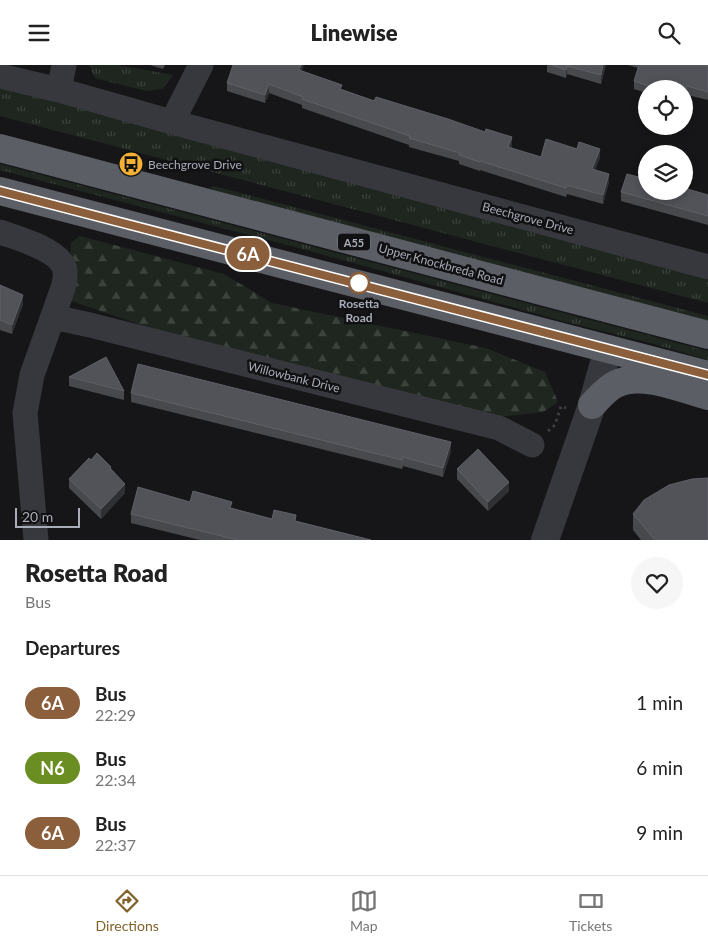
<!DOCTYPE html>
<style>
body{margin:0;font-family:Lato,sans-serif;background:#f6f6f6;color:#222;height:100vh;display:flex;flex-direction:column;font-size:19px;white-space:nowrap}
*{box-sizing:border-box;margin:0}
p{font-size:16px;color:#767676}
.icon{flex:none;width:28px;height:28px;fill:none;stroke:currentColor;stroke-width:2;stroke-linecap:round;stroke-linejoin:round}
.map{position:relative;height:475px;overflow:hidden}
.side{display:flex;flex-direction:column;background:#fff;flex:1}
.side>*{flex:none}
.badge{padding:0 10px;border-radius:16px;font-size:18px;line-height:32px}
.buttons{position:absolute;left:638px;top:15px;display:grid;gap:10px}
.buttons a{display:grid;place-items:center;width:55px;height:55px;border-radius:50%;background:#fff;box-shadow:0 2px 8px #0003;font-size:25px}
.scale{position:absolute;left:15px;bottom:12px;width:65px;box-sizing:border-box;padding-left:5px;border:2px solid #a8adb8;border-top:0;font-size:14px;line-height:18px;white-space:nowrap;color:#a8adb8;-webkit-text-stroke:4px #111113;paint-order:stroke}
.map>.badge{position:absolute;translate:-50% -50%;box-shadow:0 0 0 2px #fff}
h2{padding:0 25px;font-size:19px;line-height:45px}
.round{display:grid;place-items:center;flex:none;width:52px;height:52px;border-radius:26px;background:#f6f6f6}
.summary{display:flex;align-items:center;justify-content:space-between;height:85px;padding:0 25px}
h1{font-size:24px;font-weight:800;line-height:38px}
ul{padding:0;list-style:none}
li{display:flex;align-items:center;gap:15px;height:65px;padding:0 25px}
li div{flex:1}
li b{display:block;font-size:19px}
li em{font-style:normal}
li .badge{min-width:55px;font-weight:700;text-align:center}
header{display:flex;justify-content:space-between;align-items:center;height:65px;padding:0 25px;background:#fff;font-size:22px;font-weight:800}
.dock{display:flex;justify-content:space-around;align-items:center;height:70px;border-top:1px solid #e0e0e0;background:#fff;font-size:14px;color:#767676}
.dock a{display:grid;justify-items:center;gap:2px}
.dock .selected{color:#80622a}
.map>svg:first-child{display:block}
</style>
<header><svg class="icon" aria-label="menu" viewBox="0 0 24 24"><path d="M4 6h16M4 12h16M4 18h16"/></svg>Linewise<svg class="icon" aria-label="search" viewBox="0 0 24 24"><circle cx="10" cy="10" r="6"/><path d="M15 15l6 6"/></svg></header>
<div class="map">
<svg width="708" height="475" viewBox="0 0 708 475">
<defs>
<pattern id="grass-tufts" width="24" height="20" patternUnits="userSpaceOnUse" patternTransform="scale(1.25)"><rect width="24" height="20" fill="#1e261f"/><path d="M3 7l-1-3M5 7V3M7 7l1-3M15 17l-1-3M17 17v-4M19 17l1-3" fill="none" stroke="#3c433d"/></pattern>
<pattern id="forest-firs" width="22" height="20" patternUnits="userSpaceOnUse" patternTransform="scale(1.25)"><rect width="22" height="20" fill="#1e261f"/><path d="M5 1l3.5 6h-7zM16 11l3.5 6h-7z" fill="#3c433d"/></pattern>
</defs>
<rect width="100%" height="100%" fill="#161618"/>
<!-- grass -->
<path fill="url(#grass-tufts)" d="M89,0H118L173,10L163,24L146,26L95,13Z
M0,21L708,211V238L0,51Z
M0,99L708,286V295L654,279L566,257L306,185L0,105Z
M214,121L708,251V257L222,129L209,123Z"/>
<!-- forest -->
<path fill="url(#forest-firs)" d="M80,171L224,209L272,238L486,283L545,307L558,337L543,347L498,352L159,266L68,235L71,178Z"/>
<g fill="none" stroke-linecap="round" stroke-linejoin="round">
<!-- path -->
<path stroke="#3d3f44" stroke-width="3" stroke-dasharray="2.5 4" stroke-linecap="butt" d="M548,366L555,360L561,341L566,343"/>
<!-- minor -->
<path stroke="#37383d" stroke-width="25" d="M0,11L59,25L172,57L708,202
M59,25L64,0
M172,57L201,0
M0,167C17,173 54,183 63,200C67,207 65,216 63,223L32,310L25,348L36,475
M53,252L90,260L499,363L532,380"/>
<!-- tertiary -->
<path stroke="#37383d" stroke-width="28" d="M545,475L592,340L608,284"/>
<!-- trunk -->
<path stroke="#5b5e65" stroke-width="28" d="M0,83L708,270
M0,126L708,310
M592,340C599,333 607,323 616,319C641,306 682,324 708,331"/>
</g>
<!-- wall -->
<path fill="#47494d" d="M150,0H165L163,4Z
M547,0H606L601,19L567,9L566,13L547,7Z
M628,0H708V35L687,30L684,40V24H646V28L634,24V16L638,3Z
M302,6L342,25L512,80L511,83L541,92H600L595,105L609,117L603,139L567,129L566,132L480,105V106L459,99V96L409,82V80L302,43V40L269,28L265,38L227,26V18Z
M621,127L708,130V160L621,136Z
M0,220L23,239L12,269L0,265Z
M69,312L124,326V335L69,321Z
M131,328L451,386L443,412L403,401L402,404L131,337Z
M91,395L111,404L125,428L101,454L69,423V414Z
M457,404L509,426L488,446L457,414Z
M190,437L232,443L272,454L296,456L371,475H200L131,458V449Z
M633,449L708,475H641L633,465Z"/>
<!-- shaded-wall -->
<path fill="#2f3033" d="M301,0H304L299,14V5Z
M603,0H606L601,19V10Z
M567,1V9L566,13V5Z
M269,19V28L265,38V30Z
M687,21V30L684,40V32Z
M512,72V80L508,91V82Z
M600,84V92L592,113V104Z
M609,109V117L603,139V130Z
M23,230V239L12,269V260Z
M451,377V386L443,412V403Z
M509,417V426L488,446V437Z
M125,419V428L101,454V444Z"/>
<!-- building -->
<path fill="#525359" stroke="#5f6168" d="M233,0H301L299,5L342,20L340,24L374,36L376,32L448,54L485,67L486,64L512,72L508,82L541,92L546,74L577,84L579,77L600,84L592,104L609,109L603,130L567,120L566,123L480,96V97L459,90L460,88L409,73L410,71L302,34L303,32L269,19L265,30L227,18Z
M552,0H603L601,10L567,1L566,5Z
M639,0H708V27L687,21L684,32V24H658L634,16Z
M627,109L646,114V126H684V123L708,130V151L621,127Z
M0,220L23,230L12,260L0,255Z
M106,292L124,326L69,312Z
M138,299L451,377L443,403L403,392L402,395L131,328Z
M478,384L509,417L488,437L457,404Z
M97,388L111,402L110,403L125,419L101,444L69,414L89,393L91,395Z
M708,413V475H655L633,449L644,435L669,420L692,414Z
M138,422L190,437L193,426L232,437L230,443L272,454L274,445L296,450L295,456L371,475H238L131,449Z"/>
<g fill="none" stroke-linecap="round" stroke-linejoin="round">
<defs>
<path id="line" d="M0,126L708,310"/>
</defs>
<!-- line casing -->
<use href="#line" stroke="#fff" stroke-width="11"/>
<!-- line -->
<use href="#line" stroke="#8b5e3c" stroke-width="8"/>
</g>
<!-- icons -->
<defs>
<symbol id="bus-disc" viewBox="-11 -11 22 22"><circle r="9.5" fill="#f2b134" stroke="#111113"/><path d="M-5-6H5V4H4V6H2V4H-2V6H-4V4H-5ZM-3.5-4V0h7V-4ZM-3.5 1.2v1.5H-2V1.2ZM2 1.2v1.5H3.5V1.2Z" fill="#111"/></symbol>
</defs>
<g fill-rule="evenodd">
<use href="#bus-disc" x="117" y="85" width="28" height="28"/>
</g>
<!-- markers -->
<circle fill="#fff" stroke="#8b5e3c" stroke-width="2.5" cx="359" cy="218" r="10"/>
<g text-anchor="middle" dominant-baseline="central" stroke-width="5" stroke-linejoin="round" paint-order="stroke">
<!-- shield labels -->
<rect fill="#111113" stroke="#7b7e86" stroke-width="1" x="338" y="168.5" width="32" height="17" rx="4"/>
<g font-size="11" font-weight="bold" fill="#a8adb8">
<text x="354" y="177">A55</text>
</g>
<!-- poi labels -->
<g font-size="12" fill="#a8adb8" stroke="#111113" text-anchor="start">
<text x="148" y="99">Beechgrove Drive</text>
</g>
<!-- street labels -->
<g font-size="12" fill="#a8adb8" stroke="#111113">
<text transform="translate(528 153) rotate(15)">Beechgrove Drive</text>
<text transform="translate(441 199) rotate(15)">Upper Knockbreda Road</text>
<text transform="translate(294 312) rotate(14)">Willowbank Drive</text>
</g>
<!-- stop labels -->
<g font-size="12" font-weight="bold" fill="#a8adb8" stroke="#111113">
<text x="359" y="238">Rosetta<tspan x="359" dy="14">Road</tspan></text>
</g>
</g>
</svg>
<div class="buttons">
<a><svg class="icon" aria-label="locate" viewBox="0 0 24 24"><circle cx="12" cy="12" r="6"/><path d="M12 2v4M12 18v4M2 12h4M18 12h4"/></svg></a>
<a><svg class="icon" aria-label="layers" viewBox="0 0 24 24"><path d="M12 4l9 5-9 5-9-5zM3 14l9 5 9-5"/></svg></a>
</div>
<div class="scale">20 m</div>
<b class="badge" style="left:248px;top:189px;background:#8b5e3c;color:#fff">6A</b>
</div>
<section class="side">
<div class="summary"><div><h1>Rosetta Road</h1><p>Bus</p></div><a class="round"><svg class="icon" aria-label="heart" viewBox="0 0 24 24"><path d="M12 20l-8-8c-3-5 5-10 8-4 3-6 11-1 8 4z"/></svg></a></div>
<h2>Departures</h2>
<ul>
<li><span class="badge" style="background:#8b5e3c;color:#fff">6A</span><div><b>Bus</b><p>22:29</p></div><em>1 min</em></li>
<li><span class="badge" style="background:#6b8e23;color:#fff">N6</span><div><b>Bus</b><p>22:34</p></div><em>6 min</em></li>
<li><span class="badge" style="background:#8b5e3c;color:#fff">6A</span><div><b>Bus</b><p>22:37</p></div><em>9 min</em></li>
</ul>
</section>
<nav class="dock">
<a class="selected"><svg class="icon" aria-label="directions" viewBox="0 0 24 24"><path d="M12 3l9 9-9 9-9-9zM9 14v-3h6M13 9l2 2-2 2"/></svg>Directions</a>
<a><svg class="icon" aria-label="map" viewBox="0 0 24 24"><path d="M3 6l6-2 6 2 6-2v14l-6 2-6-2-6 2zM9 4v14M15 6v14"/></svg>Map</a>
<a><svg class="icon" aria-label="tickets" viewBox="0 0 24 24"><path d="M3 7h18v10H3zM15 7v10"/></svg>Tickets</a>
</nav>
